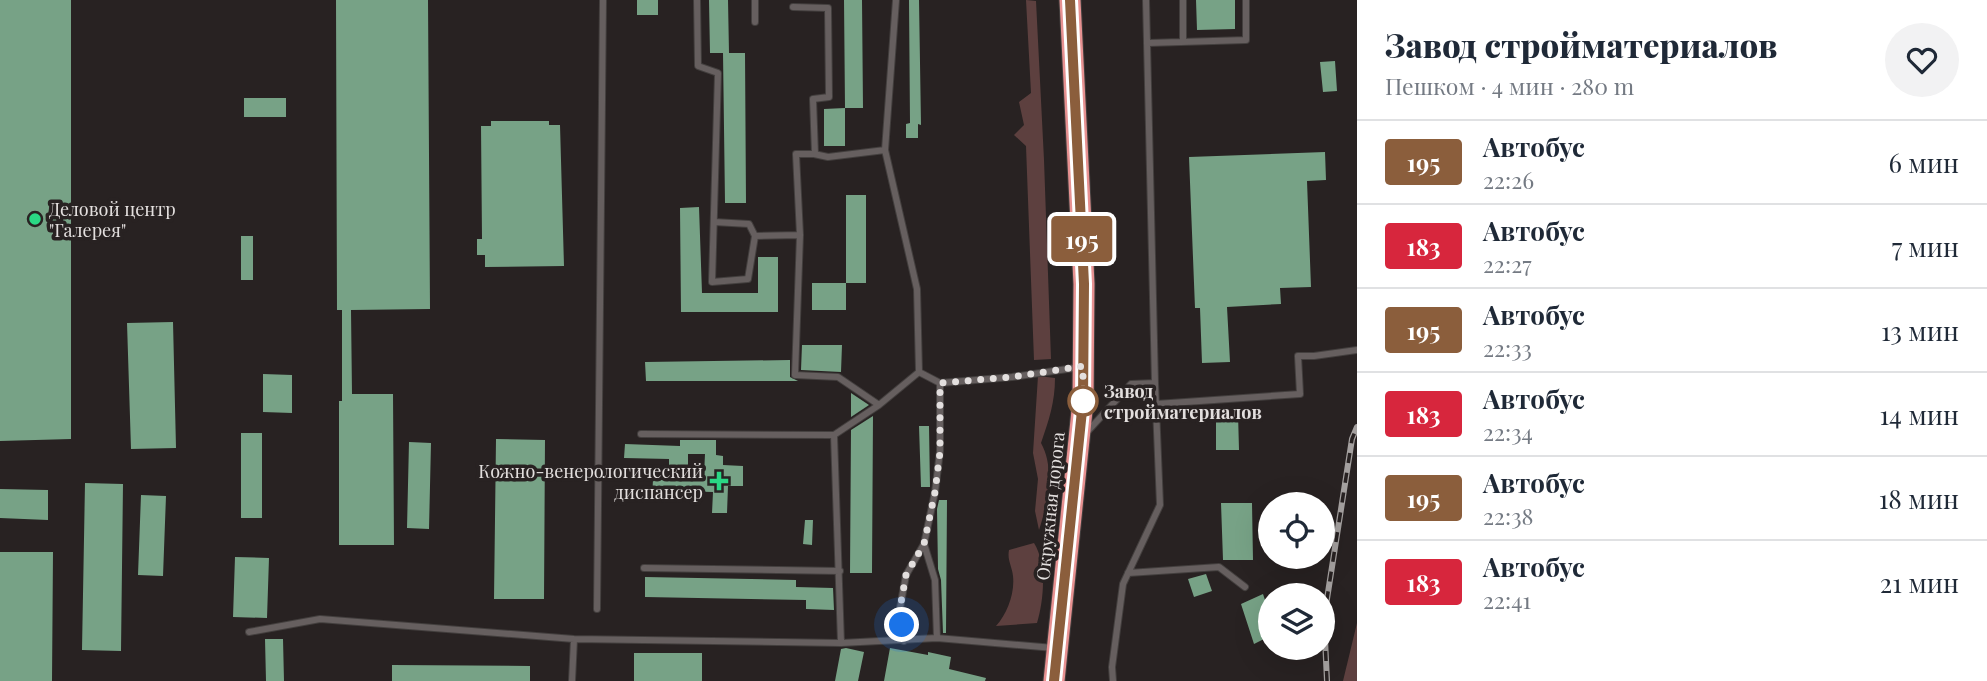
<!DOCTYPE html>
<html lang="ru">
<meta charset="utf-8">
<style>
body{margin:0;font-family:"Playfair Display",serif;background:#f2f2f3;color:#1f2937;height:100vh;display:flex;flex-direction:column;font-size:26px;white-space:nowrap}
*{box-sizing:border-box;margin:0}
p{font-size:23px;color:#747a83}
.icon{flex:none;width:38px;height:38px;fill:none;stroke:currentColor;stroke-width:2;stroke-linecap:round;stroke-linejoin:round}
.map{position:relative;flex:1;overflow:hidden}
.side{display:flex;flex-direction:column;background:#fff;width:630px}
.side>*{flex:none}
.badge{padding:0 14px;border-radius:5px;font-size:24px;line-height:46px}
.fabs{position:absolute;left:1258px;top:492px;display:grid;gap:14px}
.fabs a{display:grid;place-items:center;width:77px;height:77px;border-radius:50%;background:#fff;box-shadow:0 7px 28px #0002;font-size:35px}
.you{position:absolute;width:35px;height:35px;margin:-18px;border:5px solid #fff;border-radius:50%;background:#1a73e8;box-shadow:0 0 0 10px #1a73e833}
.map>.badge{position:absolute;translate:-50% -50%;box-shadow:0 0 0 4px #fff}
.round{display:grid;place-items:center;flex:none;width:74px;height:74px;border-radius:37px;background:#f2f2f3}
.summary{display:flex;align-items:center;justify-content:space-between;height:119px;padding:0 28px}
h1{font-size:33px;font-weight:800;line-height:52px}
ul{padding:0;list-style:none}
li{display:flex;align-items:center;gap:21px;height:84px;padding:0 28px;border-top:2px solid #e0e1e3}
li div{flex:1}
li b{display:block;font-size:26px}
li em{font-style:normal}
li .badge{min-width:77px;font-weight:700;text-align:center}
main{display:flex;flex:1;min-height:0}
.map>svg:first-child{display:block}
</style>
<main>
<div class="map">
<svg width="1357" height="681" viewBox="0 0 1357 681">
<rect width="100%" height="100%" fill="#282222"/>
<!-- green -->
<path fill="#5d403f" d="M1026,0L1036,1L1044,160L1051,359L1034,360L1026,146L1014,135L1024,125L1019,102L1031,93Z
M1038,376L1055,378C1055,402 1049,420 1041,443C1055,468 1048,502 1039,530L1035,511L1038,479L1033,453Z
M1034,543C1047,564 1044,599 1037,623L996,626C1007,614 1015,593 1013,576C1012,566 1007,560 1009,550Z
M1357,623V681H1343Z"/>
<!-- building -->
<path fill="#77a286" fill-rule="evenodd" d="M0,0H71V439L0,441Z
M336,0H428L430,309L351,310L352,394H393L394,545H339V401H342V310H337Z
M637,0H658V15H637Z
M709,0H728L729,53H710Z
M844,0H862L863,108H845Z
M909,0H919L921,125L918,124V138H906V124L910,123Z
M1196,0H1235V29L1197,30Z
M723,53H745L746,203H725Z
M1335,61L1337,91L1323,92L1320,62Z
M244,98H286V117H244Z
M845,108V146H824V109Z
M491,121H549V125H560L564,266L485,267V255H477V239H482L481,126H491Z
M1325,152L1326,180L1307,181L1311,287L1280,288L1281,304L1227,307L1230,362L1202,363L1200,308H1195L1189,157Z
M846,195H866V283H846Z
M699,207L702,293H758V257H778V312H681L680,208Z
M241,236H253V280H241Z
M812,283H846V310H812Z
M173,322L176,448L131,449L127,323Z
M802,345H842L841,372L801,370Z
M790,360V377L798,381H646L645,362Z
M263,374L292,375V413L263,412Z
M851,393L869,405L851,417Z
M1216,413H1238L1239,450H1216Z
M873,416L872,573H850L851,430Z
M919,426H929L930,487H921Z
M241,433H262V518H241Z
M496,439L545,440L544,599H494Z
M680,440H716V455L723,456V465L743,466V486H728L727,513H712L713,492L675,491V501L652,500L653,479L669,480V459L624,458L625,444L680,446ZM688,454H705L704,475L688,474Z
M409,442L431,443L429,529L407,528Z
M85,483L123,484L121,651L82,650Z
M0,489L48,490V520L0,518Z
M141,495L166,496L163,576L138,575Z
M939,500H947L946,633H943L941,580L938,569L937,509Z
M1221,503H1252L1253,560H1223Z
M805,520H813L812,545L803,544Z
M0,552H53L52,681H0Z
M235,557L269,558L267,618L233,617Z
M1206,574L1212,591L1194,597L1188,579Z
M645,577L796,580V587L833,588L834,610L806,609V600L645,597Z
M1263,594L1270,615V636L1254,644L1241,604Z
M265,639H283L284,681H266Z
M846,648L864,652L858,681H835L841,649Z
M890,648L928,655V652L951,657L949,669L986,678L985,681H884Z
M634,653H702V681H634Z
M392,665L530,666V681H392Z"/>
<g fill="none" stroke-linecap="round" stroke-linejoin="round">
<defs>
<path id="lane" d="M697,0L698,66L718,73L712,282L748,279L755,236L800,235L796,154H814L828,157L885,150L896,0
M755,0V22
M1146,0L1155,383
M1183,0V42
M793,7L828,8L829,97L813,99L815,154
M1148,43L1246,40V0
M885,150L917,289L919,372
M714,222L749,224L755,236
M800,235L795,375L838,377L879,405L919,372L940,383L1012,377L1081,367
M1156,404L1300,394L1298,356H1314L1357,350
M1086,433L1131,384L1155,383L1160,505L1123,584L1112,667L1113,681
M641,434L834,435L879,405
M834,435L841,643
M924,544L935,580L937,638
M644,568L840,571
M1128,573L1219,567L1245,587
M597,609L603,0
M249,632L320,619L574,639L841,643L937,638L1054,648
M904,641L900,608L906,575L924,544L935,492L940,451V383
M572,681L574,639"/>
<path id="highway" d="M1054,681L1083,401L1084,284L1070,0"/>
</defs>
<!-- lane casing -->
<use href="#lane" stroke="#433f3e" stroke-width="8"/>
<!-- highway casing -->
<use href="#highway" stroke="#433f3e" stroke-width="23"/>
<!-- lane -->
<use href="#lane" stroke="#665f5f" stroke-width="6"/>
<!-- highway -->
<use href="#highway" stroke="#e79191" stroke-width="21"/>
<defs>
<path id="rail" d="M1327,681L1324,618L1352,439L1357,427"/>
</defs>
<!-- rail casing -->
<use href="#rail" stroke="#a4a09f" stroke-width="6"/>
<!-- rail -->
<use href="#rail" stroke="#282222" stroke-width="3.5" stroke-dasharray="10" stroke-linecap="butt"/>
</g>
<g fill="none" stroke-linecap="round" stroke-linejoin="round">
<defs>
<path id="line" d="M1054,681L1083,401L1084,284L1070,0"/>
</defs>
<!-- line casing -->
<use href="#line" stroke="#fff" stroke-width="16"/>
<!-- line -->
<use href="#line" stroke="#8b5e3c" stroke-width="10"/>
<!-- walk -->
<path stroke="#e3dfde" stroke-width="7" stroke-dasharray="0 12.6" d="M902,625L900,608L906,575L924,544L935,492L940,452V383L1012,377L1083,366V401"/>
</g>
<!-- markers -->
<g fill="#2ad884" stroke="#282222" stroke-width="2.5">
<circle cx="35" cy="219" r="7"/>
<path d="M715.5 470.5h7v7h7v7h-7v7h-7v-7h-7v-7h7z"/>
</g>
<circle fill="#fff" stroke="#8b5e3c" stroke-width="3.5" cx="1083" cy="401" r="14"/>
<g text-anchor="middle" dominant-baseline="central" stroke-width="7" stroke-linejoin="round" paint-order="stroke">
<!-- poi labels -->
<g font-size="18" fill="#e3dfde" stroke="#282222" text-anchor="start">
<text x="49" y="209">Деловой центр<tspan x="49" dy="21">"Галерея"</tspan></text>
<text x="703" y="471" text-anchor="end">Кожно-венерологический<tspan x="703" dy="21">диспансер</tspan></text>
</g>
<!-- stop labels -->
<g font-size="18" font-weight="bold" fill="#e3dfde" stroke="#282222" text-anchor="start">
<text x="1104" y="391">Завод<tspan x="1104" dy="21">стройматериалов</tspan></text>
</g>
<!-- street labels -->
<g font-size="18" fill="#e3dfde" stroke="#282222">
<text transform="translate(1050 506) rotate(-84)">Окружная дорога</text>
</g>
</g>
</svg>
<div class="fabs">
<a><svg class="icon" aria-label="locate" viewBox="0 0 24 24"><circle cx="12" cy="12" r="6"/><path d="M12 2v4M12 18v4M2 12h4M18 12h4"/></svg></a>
<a><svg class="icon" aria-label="layers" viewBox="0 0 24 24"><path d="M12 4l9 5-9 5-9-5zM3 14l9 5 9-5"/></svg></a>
</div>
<div class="you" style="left:902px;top:625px"></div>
<b class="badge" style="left:1082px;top:239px;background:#8b5e3c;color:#fff">195</b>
</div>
<section class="side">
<div class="summary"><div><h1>Завод стройматериалов</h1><p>Пешком · 4 мин · 280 m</p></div><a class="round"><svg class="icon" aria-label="heart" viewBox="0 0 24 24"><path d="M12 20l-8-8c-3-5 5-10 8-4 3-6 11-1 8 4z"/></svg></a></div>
<ul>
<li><span class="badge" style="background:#8b5e3c;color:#fff">195</span><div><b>Автобус</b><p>22:26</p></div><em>6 мин</em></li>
<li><span class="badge" style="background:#d7263d;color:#fff">183</span><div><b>Автобус</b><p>22:27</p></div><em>7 мин</em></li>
<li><span class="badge" style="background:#8b5e3c;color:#fff">195</span><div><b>Автобус</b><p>22:33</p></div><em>13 мин</em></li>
<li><span class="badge" style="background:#d7263d;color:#fff">183</span><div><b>Автобус</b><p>22:34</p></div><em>14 мин</em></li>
<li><span class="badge" style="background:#8b5e3c;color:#fff">195</span><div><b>Автобус</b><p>22:38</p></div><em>18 мин</em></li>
<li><span class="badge" style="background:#d7263d;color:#fff">183</span><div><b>Автобус</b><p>22:41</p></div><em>21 мин</em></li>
</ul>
</section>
</main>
